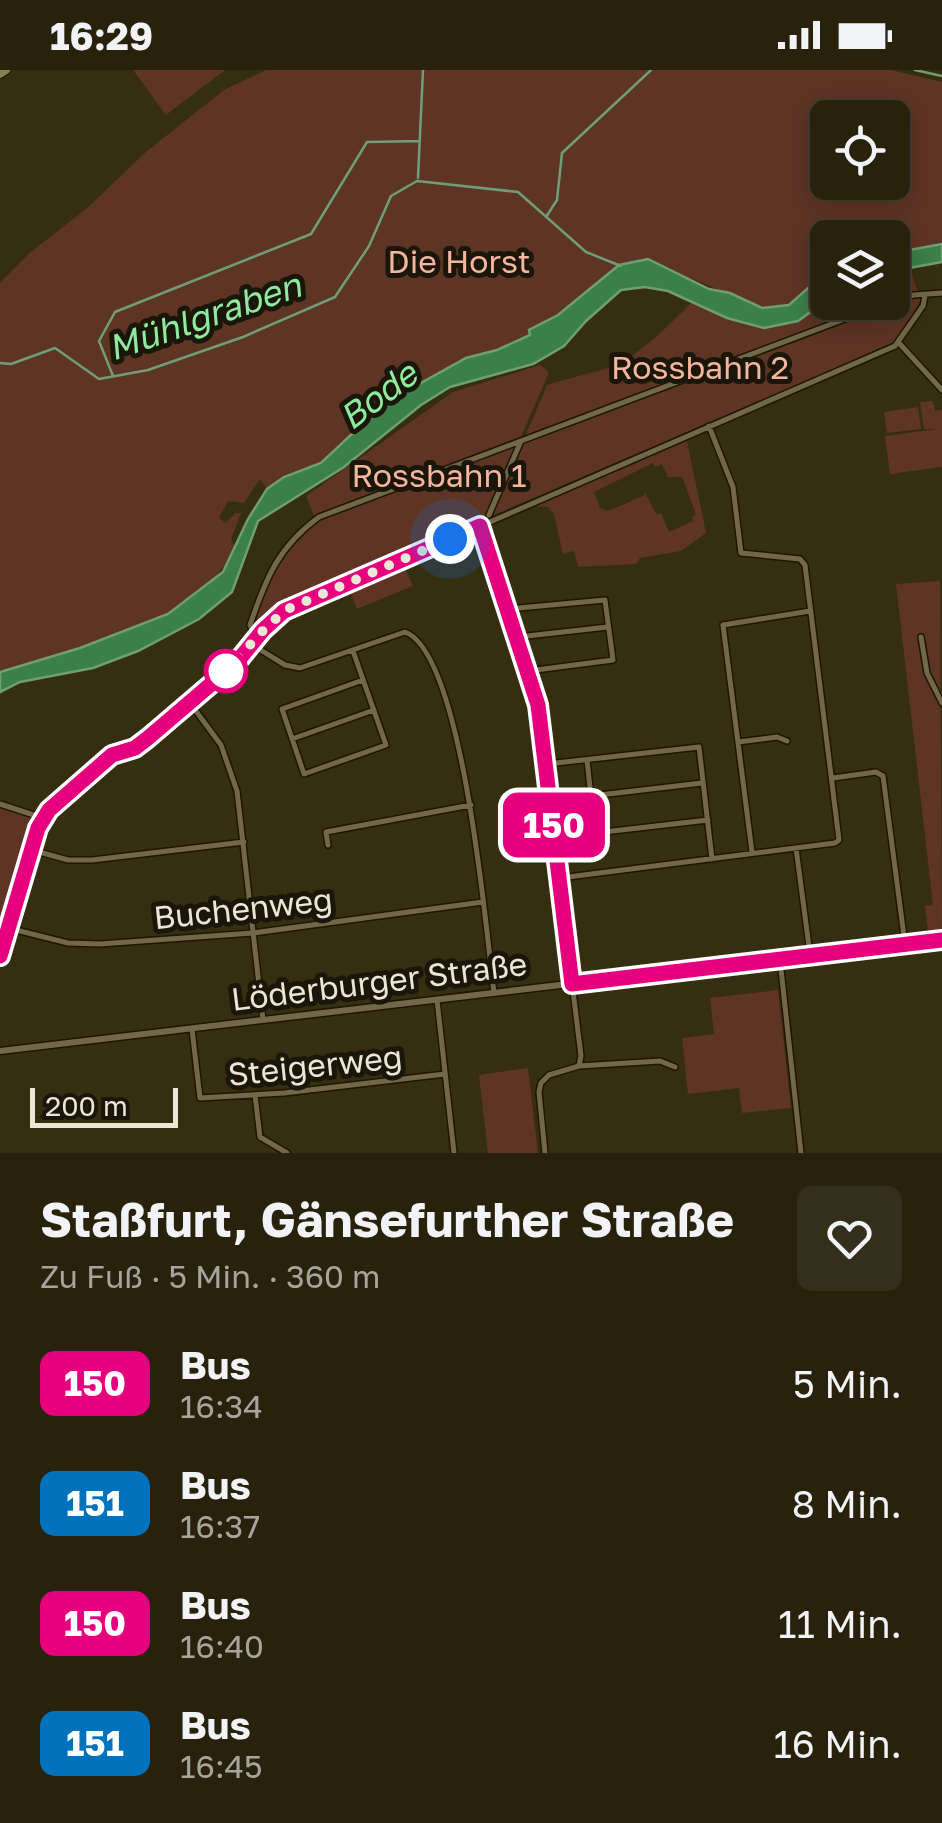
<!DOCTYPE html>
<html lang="de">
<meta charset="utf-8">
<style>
body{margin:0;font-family:"Golos Text",sans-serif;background:#342f1b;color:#f1f3f6;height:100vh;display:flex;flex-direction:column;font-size:38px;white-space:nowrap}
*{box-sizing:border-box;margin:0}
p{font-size:32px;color:#a5a49d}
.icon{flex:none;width:55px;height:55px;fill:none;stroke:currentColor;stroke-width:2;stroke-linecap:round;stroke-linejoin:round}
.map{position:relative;height:1083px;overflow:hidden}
.side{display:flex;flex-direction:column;background:#28220d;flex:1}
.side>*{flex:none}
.badge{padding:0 20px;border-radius:15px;font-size:35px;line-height:65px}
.tools{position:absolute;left:810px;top:30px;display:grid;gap:20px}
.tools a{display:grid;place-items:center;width:100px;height:100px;border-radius:15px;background:#28220d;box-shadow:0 5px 25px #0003,0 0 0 2px #443f2e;font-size:50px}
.scale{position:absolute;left:30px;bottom:25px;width:148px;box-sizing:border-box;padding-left:10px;border:5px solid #ebe6d5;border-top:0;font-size:28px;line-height:35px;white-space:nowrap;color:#ebe6d5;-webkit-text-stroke:8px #1a170a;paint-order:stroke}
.you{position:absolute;width:50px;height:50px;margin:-25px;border:8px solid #fff;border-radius:50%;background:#1a73e8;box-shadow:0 0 0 15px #1a73e833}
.map>.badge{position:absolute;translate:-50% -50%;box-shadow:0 0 0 5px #fff}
.round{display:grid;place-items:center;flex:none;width:105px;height:105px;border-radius:15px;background:#342f1b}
.head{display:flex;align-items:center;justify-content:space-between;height:170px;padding:0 40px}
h1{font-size:48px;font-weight:700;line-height:75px}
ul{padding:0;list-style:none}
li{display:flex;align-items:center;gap:30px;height:120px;padding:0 40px}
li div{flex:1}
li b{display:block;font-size:38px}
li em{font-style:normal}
li .badge{min-width:110px;font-weight:700;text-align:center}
.status{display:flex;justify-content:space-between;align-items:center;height:70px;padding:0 50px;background:#28220d;direction:ltr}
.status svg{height:28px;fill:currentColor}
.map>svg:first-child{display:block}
</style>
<div class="status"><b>16:29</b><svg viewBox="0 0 49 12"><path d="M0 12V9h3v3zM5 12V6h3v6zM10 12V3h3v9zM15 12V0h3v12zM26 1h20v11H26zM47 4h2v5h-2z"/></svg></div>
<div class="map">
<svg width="942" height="1083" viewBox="0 0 942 1083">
<rect width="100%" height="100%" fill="#362e11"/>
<!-- green -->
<path fill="#5e3424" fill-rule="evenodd" d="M133,0H225L166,45Z
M266,0H891L942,12V174L893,183L892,168H828L827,201L789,235L762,238L693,209L619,195L558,245L529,260L530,265L497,280L466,288L385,333L321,393L284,407L267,419L260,409L244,433L228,431L219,448L226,453L235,443H241L231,469L235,478C193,561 80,574 0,602V213L32,181L86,139L147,81L224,20ZM828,48H892V112H828Z
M910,199L921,230L895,273L491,446L547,315C565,309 583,305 602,300C634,292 668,256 691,233L727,248L798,251L827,230L892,232L893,201Z
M540,295L548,301V305L485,450L293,532L257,560L254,558C270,505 276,490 316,451L306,426L453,322Z
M933,331L935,341L942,340V397L890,404L885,366L938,359H924L920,332Z
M918,337L921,359L887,363L884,342Z
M687,371L706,463L681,481L640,488L636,494L578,497L574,481L563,484L554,444L548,437L535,436ZM653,393L655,397L662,394L668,407H682L696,444L692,447L693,451L669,462L661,443L656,444L644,421L645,425L608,441L600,438L594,422Z
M406,500L413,516L357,539L351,523Z
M940,511L942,866L929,867L925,836L933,835L896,514Z
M3,737L35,748L38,752L0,877V739Z
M778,920L791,1038L742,1043L739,1018L688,1024L682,968L714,964L710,928Z
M528,998L538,1083H488L479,1005Z"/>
<!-- water -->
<path fill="#3b7f49" stroke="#709e73" stroke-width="2.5" d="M942,174V192L893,201V183Z
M648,189L709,219L730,223L762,238L789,235L827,201V230L798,251L764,258L727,248L668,221L645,217L621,220L586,251L564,276L533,294L450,317L421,335L344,397L258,451L232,522L199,549L138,581L93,598L20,612L0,622V602L80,578L168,544L223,502L248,449L267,419L284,407L321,393L385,333L466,288L497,280L530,265L529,260L558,245L619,195Z"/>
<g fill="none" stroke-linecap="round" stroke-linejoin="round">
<!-- stream -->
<path stroke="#709e73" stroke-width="2.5" d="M915,0L942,6
M418,108L423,0
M546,147L557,130L562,83L651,0
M0,293L11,294L55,278L99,309L148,300L243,267L335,227L369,176L391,126L417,111L518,122L586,182L621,196
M113,306L99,271L115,242L311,164L367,72L420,71"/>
<defs>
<path id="minor" d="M892,232L914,225L942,223
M899,273L942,320
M489,445L521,371
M481,457L538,635L581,986L579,996
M507,539L605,530L613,590L528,601
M518,567L608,557
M921,567L927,603L942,633
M256,568L250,555C266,508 278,477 319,447L890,232
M251,574L285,595L300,598L405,562C463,583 486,860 494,923
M353,581L386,675L304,704L282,639L363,610
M190,633L221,675L237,721L263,950
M292,669L374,640
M738,672L777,667L787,671
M587,690L595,763L708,750
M547,694L699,677L712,789
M833,708L876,702L883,706L905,874
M591,726L702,713
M0,734L43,748
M328,775L326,762L471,735
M796,778L810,884
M32,780L68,790H92L244,772
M752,782L723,555L810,541
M560,808L835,773L839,770L805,495L800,489L741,483L733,417L709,356
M8,858L68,873L100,874L253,863L483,832
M0,887L38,758L58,731L112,685L139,675L186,637L237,592L263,560L285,541L895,276L923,236L925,226
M780,890L801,1083
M437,930L454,1083
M192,959L200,1028L284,1023L445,1004
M255,1025L260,1067L287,1083
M545,1083L539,1022L541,1013L549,1005L579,996L660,991L675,997"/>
<path id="tertiary" d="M0,981L942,870"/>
<path id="secondary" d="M0,4L6,0"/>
</defs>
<!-- minor casing -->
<use href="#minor" stroke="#1e1600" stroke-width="8"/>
<!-- tertiary casing -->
<use href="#tertiary" stroke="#1e1600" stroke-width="9"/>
<!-- secondary casing -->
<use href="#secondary" stroke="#1e1600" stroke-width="10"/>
<!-- minor -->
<use href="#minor" stroke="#71684a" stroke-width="5"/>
<!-- tertiary -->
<use href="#tertiary" stroke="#71684a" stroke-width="6"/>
<!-- secondary -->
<use href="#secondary" stroke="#818154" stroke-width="8"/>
</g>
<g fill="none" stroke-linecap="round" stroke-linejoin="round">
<defs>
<path id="line" d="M0,886L38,758L49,740L112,685L135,678L148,668L237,592L263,560L284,541L480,456L538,635L572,914L942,870"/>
</defs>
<!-- line casing -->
<use href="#line" stroke="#fff" stroke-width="22"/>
<!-- line -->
<use href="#line" stroke="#e6007e" stroke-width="15"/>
<!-- walk -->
<path stroke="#ebe6d5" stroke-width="10" stroke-dasharray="0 18" d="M226,601L269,554L290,538L450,469"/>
</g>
<!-- markers -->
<circle fill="#fff" stroke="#e6007e" stroke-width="5" cx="226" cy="601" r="20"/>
<g text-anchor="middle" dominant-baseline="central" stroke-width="10" stroke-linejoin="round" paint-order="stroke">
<!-- park labels -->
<g font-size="32" fill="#f7b59e" stroke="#1a170a">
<text x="459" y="191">Die Horst</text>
<text x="700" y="297">Rossbahn 2</text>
<text x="439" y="405">Rossbahn 1</text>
</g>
<!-- street labels -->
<g font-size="32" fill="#ebe6d5" stroke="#1a170a">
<text transform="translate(243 838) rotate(-6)">Buchenweg</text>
<text transform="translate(379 911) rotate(-7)">Löderburger Straße</text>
<text transform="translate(315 995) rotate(-6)">Steigerweg</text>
</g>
<!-- water labels -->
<g font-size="35" font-style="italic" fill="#8eeb9e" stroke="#1a170a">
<text transform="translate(204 246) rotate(-19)">Mühlgraben</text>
<text transform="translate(378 325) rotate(-37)">Bode</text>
</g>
</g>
</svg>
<div class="tools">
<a><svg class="icon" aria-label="locate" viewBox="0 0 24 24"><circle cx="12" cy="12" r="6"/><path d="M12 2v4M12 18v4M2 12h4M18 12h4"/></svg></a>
<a><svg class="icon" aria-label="layers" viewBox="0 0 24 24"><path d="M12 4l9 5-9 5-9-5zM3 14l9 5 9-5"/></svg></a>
</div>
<div class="scale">200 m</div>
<div class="you" style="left:450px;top:469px"></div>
<b class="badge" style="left:554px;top:755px;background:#e6007e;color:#fff">150</b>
</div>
<section class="side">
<div class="head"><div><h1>Staßfurt, Gänsefurther Straße</h1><p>Zu Fuß · 5 Min. · 360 m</p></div><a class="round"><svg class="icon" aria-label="heart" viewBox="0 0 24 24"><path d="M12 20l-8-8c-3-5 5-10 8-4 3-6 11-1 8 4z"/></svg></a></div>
<ul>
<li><span class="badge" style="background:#e6007e;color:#fff">150</span><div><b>Bus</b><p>16:34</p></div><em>5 Min.</em></li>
<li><span class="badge" style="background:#0072bc;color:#fff">151</span><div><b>Bus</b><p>16:37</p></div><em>8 Min.</em></li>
<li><span class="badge" style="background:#e6007e;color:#fff">150</span><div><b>Bus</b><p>16:40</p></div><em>11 Min.</em></li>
<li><span class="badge" style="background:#0072bc;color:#fff">151</span><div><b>Bus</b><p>16:45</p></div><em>16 Min.</em></li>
</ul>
</section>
